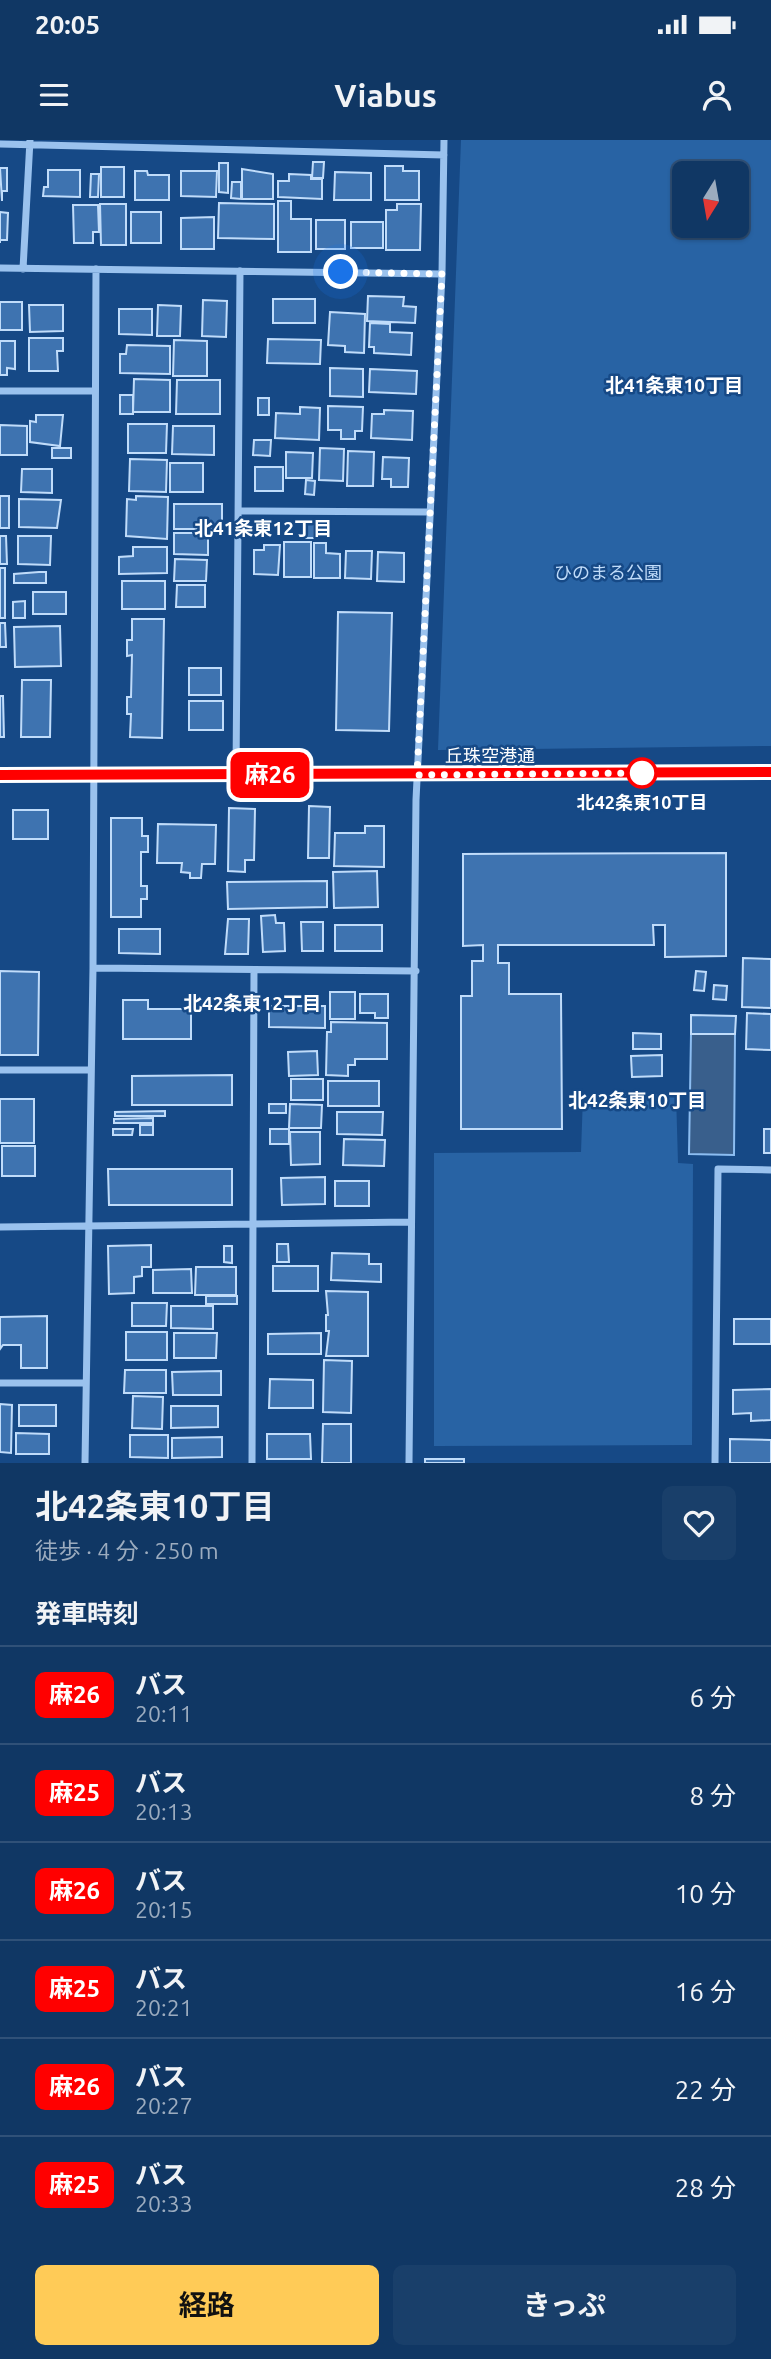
<!DOCTYPE html>
<html lang="ja">
<meta charset="utf-8">
<style>
body{margin:0;font-family:Ubuntu,"Noto Sans JP",sans-serif;background:#193f6a;color:#f1f3f6;height:100vh;display:flex;flex-direction:column;font-size:26px;white-space:nowrap}
*{box-sizing:border-box;margin:0}
p{font-size:23px;color:#9cacbf}
.icon{flex:none;width:38px;height:38px;fill:none;stroke:currentColor;stroke-width:2;stroke-linecap:round;stroke-linejoin:round}
.map{position:relative;height:1323px;overflow:hidden}
.sheet{display:flex;flex-direction:column;background:#103764;flex:1}
.sheet>*{flex:none}
.badge{padding:0 14px;border-radius:10px;font-size:24px;line-height:46px}
.needle{width:46px;rotate:191deg}
.controls{position:absolute;left:672px;top:21px;display:grid;gap:14px}
.controls a{display:grid;place-items:center;width:77px;height:77px;border-radius:10px;background:#103764;box-shadow:0 2px 5px #0004,0 0 0 2px #305178;font-size:35px}
.you{position:absolute;width:35px;height:35px;margin:-18px;border:5px solid #fff;border-radius:50%;background:#1a73e8;box-shadow:0 0 0 10px #1a73e833}
.map>.badge{position:absolute;translate:-50% -50%;box-shadow:0 0 0 4px #fff}
h2{padding:0 35px;font-size:26px;line-height:63px}
.round{display:grid;place-items:center;flex:none;width:74px;height:74px;border-radius:10px;background:#193f6a}
.overview{display:flex;align-items:center;justify-content:space-between;height:119px;padding:0 35px}
h1{font-size:33px;font-weight:700;line-height:52px}
.cta{display:flex;gap:14px;margin-top:auto;padding:14px 35px}
.cta a{flex:1;height:80px;border-radius:10px;background:#ffcb57;color:#111;font-size:28px;font-weight:700;line-height:80px;text-align:center}
.cta a+a{background:#193f6a;color:#f1f3f6}
ul{padding:0;list-style:none}
li{display:flex;align-items:center;gap:21px;height:98px;padding:0 35px;border-top:2px solid #305178}
li div{flex:1}
li b{display:block;font-size:26px}
li em{font-style:normal}
li .badge{min-width:77px;font-weight:700;text-align:center}
.status{display:flex;justify-content:space-between;align-items:center;height:49px;padding:0 35px;background:#103764;direction:ltr}
.status svg{height:19px;fill:currentColor}
header{display:flex;justify-content:space-between;align-items:center;height:91px;padding:0 35px;background:#103764;font-size:32px;font-weight:700}
.map>svg:first-child{display:block}
</style>
<div class="status"><b>20:05</b><svg viewBox="0 0 49 12"><path d="M0 12V9h3v3zM5 12V6h3v6zM10 12V3h3v9zM15 12V0h3v12zM26 1h20v11H26zM47 4h2v5h-2z"/></svg></div>
<header><svg class="icon" aria-label="menu" viewBox="0 0 24 24"><path d="M4 6h16M4 12h16M4 18h16"/></svg>Viabus<svg class="icon" aria-label="person" viewBox="0 0 24 24"><circle cx="12" cy="8" r="4"/><path d="M4 21q1-7 8-7t8 7"/></svg></header>
<div class="map">
<svg width="771" height="1323" viewBox="0 0 771 1323">
<rect width="100%" height="100%" fill="#164986"/>
<!-- green -->
<path fill="#2863a4" fill-rule="evenodd" d="M461,0H771V606L438,610ZM684,33H737V86H684Z
M676,954L678,1023L693,1024L692,1305L434,1306V1013L581,1012L583,956Z"/>
<!-- water -->
<path fill="#395f8c" stroke="#8cbdf1" stroke-width="2" d="M691,894H735L734,1015L689,1014Z"/>
<!-- building -->
<path fill="#3e73b0" stroke="#c0dcfa" stroke-width="2" d="M313,22H324L323,38H312Z
M219,23H228V53L219,52Z
M385,26H403V31H419V60H385Z
M101,27H124V57H101Z
M0,28H7V51H2V61Z
M242,29L273,34V59H242Z
M48,30H80V57L43,56L44,47H48Z
M135,31H147L148,35H169V60H135Z
M181,31H217L216,57L181,56Z
M335,32L371,33V60H334Z
M91,34H99L98,57H90Z
M289,34L311,35V39H322V59L278,57V41H289Z
M232,42H241V59L231,58Z
M278,61H291V79H311V112H278Z
M219,63L274,64V99L218,98Z
M100,64H126V105H101Z
M397,64H421L420,110H386V70H397Z
M73,65H98L99,92H93V103H74Z
M0,72L8,73L7,100H0V103Z
M131,72H161V103H131Z
M214,77V109H181V78Z
M316,80H345V109H316Z
M351,82H383V108H351Z
M368,156L404,157L403,166L416,167L415,183L367,181Z
M273,159H315V183H273Z
M203,160L227,161L226,197L202,196Z
M0,162H22V190H0Z
M29,165H63V191L30,192Z
M158,165L181,166L180,196H157Z
M119,169H152V195L119,194Z
M330,172L365,174L364,213L345,212V206L328,205Z
M370,183L390,184V192L412,193L411,215L374,213V207H369Z
M29,198H63V211H57L58,231H29Z
M268,199L321,200L320,224L267,223Z
M174,200L207,201V236H173Z
M0,201H15V229L7,228V235H0Z
M127,205L170,206V234L120,233V214H126Z
M330,228L363,229V257L330,256Z
M370,229L417,231L416,254L369,252Z
M134,239L170,240V272H133Z
M177,240H220V274H176Z
M120,255H133V274H120Z
M258,258H269V275H258Z
M328,266L363,267L362,291H355V299H341V290H328Z
M300,267L320,268L319,300L275,298L276,273L300,274Z
M384,270L413,271L412,300L371,298L372,274H384Z
M36,275H63L60,306L30,302V281L36,282Z
M128,284H167L166,313H128Z
M0,285L27,286V315H0Z
M173,286H214V315L172,314Z
M254,300H271L270,316L253,315Z
M52,308H71V318H52Z
M320,308L344,309L343,341L319,340Z
M348,311L374,312L373,346H347Z
M286,312L313,313L312,338H286Z
M383,317L409,318L408,347H391V339H382Z
M130,319L167,320L166,352L129,351Z
M170,323H203V352H170Z
M255,327H283V351H255Z
M22,329H52V353L21,352Z
M306,340L315,341L314,355L305,354Z
M0,356H9V388H0Z
M136,356L168,357L167,399L126,396L127,359L136,360Z
M19,359L61,360L57,388L19,387Z
M174,364H222V389H174Z
M305,383H314V398H304Z
M174,393H208V415L174,414Z
M0,396H6L7,424H0Z
M18,396H51L50,425L18,424Z
M284,402H311V437H284Z
M314,403H326V413L340,414V438H314Z
M264,405H280L278,435L254,434V410H264Z
M133,407H167V433L119,434V417L133,416Z
M346,411H372L371,439L345,438Z
M378,412L404,413V442L377,441Z
M175,419L207,420L206,441H174Z
M0,428H5V478H0Z
M39,432H46V443H14V434Z
M122,441H165V469H122Z
M177,445H205V467H176Z
M33,452H66V474H33Z
M25,461V478H13V462Z
M338,472L392,473L389,591L336,590Z
M132,479H164L162,598L130,597L131,574H127V557H131L132,515L127,516V500H132Z
M0,483H5L6,507H0Z
M60,486L61,526L15,527L14,487Z
M189,528H221V555H189Z
M22,540H51L50,597H21Z
M0,556H3L4,597H0Z
M189,561H223V590H189Z
M309,666L330,667L329,718H308Z
M229,668L255,669L254,720H245V732L228,731Z
M13,670H48V699H13Z
M111,678H142V696H148V712H141V746H147V759H141V777H111Z
M158,684L216,685L215,724H202L201,738H190V733L181,732L182,723H157Z
M365,686H384V727L334,726L335,693H365Z
M726,713V816L665,817V785H653L654,805H498V823H509V854H561L562,989H461V856H472V821H483V805L463,806V714Z
M377,731L378,767L334,768L333,732Z
M327,741V767L228,769L227,742Z
M275,775L276,783H284L285,811L263,812L261,776Z
M228,779H249L248,814H225Z
M301,782H323V811H302Z
M335,785H382V811H335Z
M119,789H160V814L119,813Z
M743,818L771,819V868L742,867Z
M0,831L39,832L38,915H0Z
M696,831L706,832L704,851L694,850Z
M714,845L727,846L726,860L713,859Z
M330,852H355V879H330Z
M360,854H388V878H375V873H360Z
M123,860H148V869H191V899H123Z
M269,866H325V888L269,887Z
M747,873L771,874V910L746,909Z
M691,875L736,876L735,894H691Z
M331,882L387,883V919H355V925H348V936L326,935L327,892H331Z
M633,893L661,894V909H633Z
M317,911L318,935L289,936L288,912Z
M662,915V936L632,937L631,916Z
M232,935V965H132V936Z
M291,939H323V960H291Z
M328,941H379V966H328Z
M0,959H34V1003H0Z
M269,964H286V973H269Z
M290,964L322,965L321,988H289Z
M165,971V976H115V972Z
M337,972H383L382,995L337,994Z
M153,978V983H114V979Z
M140,985H153V995H140Z
M113,989H133L132,995H113Z
M270,989H289V1004H270Z
M764,989H771V1013H764Z
M290,992H320V1024L291,1025Z
M344,999L385,1000L384,1026L343,1025Z
M2,1006H35V1036H2Z
M108,1029H232V1065H109Z
M325,1037V1064L282,1065L281,1038Z
M335,1041H369V1066H335Z
M277,1104H288L289,1122H277Z
M151,1105V1127H142V1136L134,1137V1153L109,1154L108,1106Z
M224,1106H232V1123L224,1122Z
M332,1113L369,1114V1124H381V1142L331,1140Z
M273,1126H318V1151H273Z
M196,1127H236V1155H195Z
M191,1129L192,1153H153V1130Z
M326,1151L368,1152V1216H326L329,1191H326V1175H328Z
M206,1156H237V1164H206Z
M132,1163H167L166,1186H132Z
M171,1166H213V1189L171,1188Z
M47,1176V1228H21V1205H3L0,1209V1177Z
M734,1179H771V1204H734Z
M126,1192H167V1220H126Z
M174,1193H217L216,1218H174Z
M321,1193V1214H268V1194Z
M324,1220L352,1221L351,1273L323,1272Z
M125,1230H166V1253H124Z
M221,1231V1255H173L172,1232Z
M270,1239L313,1240V1268H269Z
M771,1249V1280L751,1281V1273L733,1274V1250Z
M133,1256L163,1257L162,1289L132,1288Z
M0,1264L12,1265L11,1313L0,1312Z
M19,1265H56V1286H19Z
M171,1266H218V1287L171,1288Z
M323,1284H351V1323H322Z
M16,1293L49,1294V1314H16Z
M267,1294H310L311,1319H267Z
M130,1295H168V1318L130,1317Z
M222,1297V1317L172,1318V1298Z
M730,1299L771,1300V1323H730Z
M425,1319H464V1323H425Z"/>
<g fill="none" stroke-linecap="round" stroke-linejoin="round">
<!-- minor -->
<path stroke="#9ac2ee" stroke-width="7" d="M0,4L444,15
M0,128L442,134
M23,129L30,0
M0,251H95
M239,371L428,372
M236,634L240,131
M93,828L416,831
M0,930H91
M0,1087L410,1082
M0,1243H86
M85,1323L93,828L96,129
M252,1323L254,830
M409,1323L416,660L442,134L444,0
M715,1323L718,1029L771,1030"/>
<!-- secondary -->
<path stroke="#c7defa" stroke-width="14" d="M0,635L771,632"/>
</g>
<g fill="none" stroke-linecap="round" stroke-linejoin="round">
<defs>
<path id="line" d="M0,635L771,632"/>
</defs>
<!-- line casing -->
<use href="#line" stroke="#fff" stroke-width="16"/>
<!-- line -->
<use href="#line" stroke="#f00" stroke-width="10"/>
<!-- walk -->
<path stroke="#fff" stroke-width="7" stroke-dasharray="0 12.6" d="M341,132L442,134L417,635L642,633"/>
</g>
<!-- markers -->
<circle fill="#fff" stroke="#f00" stroke-width="3.5" cx="642" cy="633" r="14"/>
<g text-anchor="middle" dominant-baseline="central" stroke-width="5" stroke-linejoin="round" paint-order="stroke">
<!-- park labels -->
<g font-size="18" fill="#c0dcfa" stroke="#164986">
<text x="608" y="432">ひのまる公園</text>
</g>
<!-- street labels -->
<g font-size="18" fill="#fff" stroke="#164986">
<text x="490" y="615">丘珠空港通</text>
</g>
<!-- stop labels -->
<g font-size="18" font-weight="bold" fill="#fff" stroke="#164986">
<text x="642" y="662">北42条東10丁目</text>
</g>
<!-- neighbourhood labels -->
<g font-size="19" font-weight="bold" fill="#fff" stroke="#164986">
<text x="674" y="245">北41条東10丁目</text>
<text x="263" y="388">北41条東12丁目</text>
<text x="252" y="863">北42条東12丁目</text>
<text x="637" y="960">北42条東10丁目</text>
</g>
</g>
</svg>
<div class="controls">
<a><svg class="needle" viewBox="-14 -14 28 28"><path d="M0-13l5 13h-10z" fill="#e53935"/><path d="M0 13l5-13h-10z" fill="#9cacbf"/></svg></a>
</div>
<div class="you" style="left:341px;top:132px"></div>
<b class="badge" style="left:270px;top:635px;background:#f00;color:#fff">麻26</b>
</div>
<section class="sheet">
<div class="overview"><div><h1>北42条東10丁目</h1><p>徒歩 · 4 分 · 250 m</p></div><a class="round"><svg class="icon" aria-label="heart" viewBox="0 0 24 24"><path d="M12 20l-8-8c-3-5 5-10 8-4 3-6 11-1 8 4z"/></svg></a></div>
<h2>発車時刻</h2>
<ul>
<li><span class="badge" style="background:#f00;color:#fff">麻26</span><div><b>バス</b><p>20:11</p></div><em>6 分</em></li>
<li><span class="badge" style="background:#f00;color:#fff">麻25</span><div><b>バス</b><p>20:13</p></div><em>8 分</em></li>
<li><span class="badge" style="background:#f00;color:#fff">麻26</span><div><b>バス</b><p>20:15</p></div><em>10 分</em></li>
<li><span class="badge" style="background:#f00;color:#fff">麻25</span><div><b>バス</b><p>20:21</p></div><em>16 分</em></li>
<li><span class="badge" style="background:#f00;color:#fff">麻26</span><div><b>バス</b><p>20:27</p></div><em>22 分</em></li>
<li><span class="badge" style="background:#f00;color:#fff">麻25</span><div><b>バス</b><p>20:33</p></div><em>28 分</em></li>
</ul>
<div class="cta"><a>経路</a><a>きっぷ</a></div>
</section>
